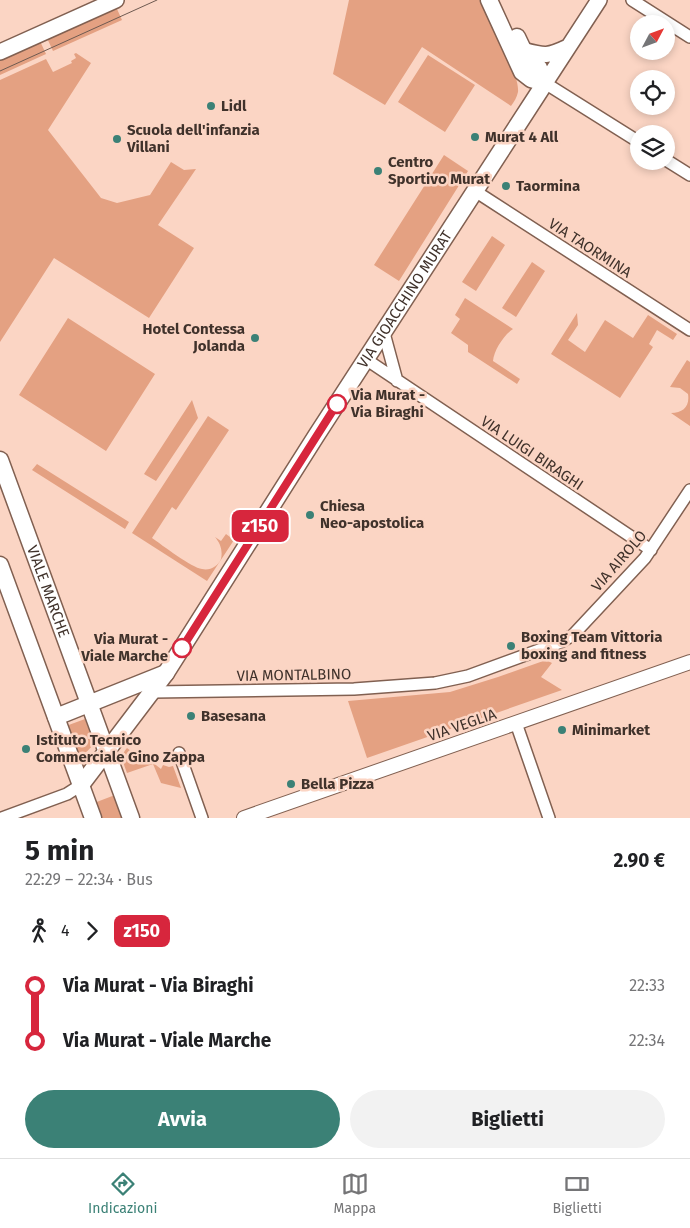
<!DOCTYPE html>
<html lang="it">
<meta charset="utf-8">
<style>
body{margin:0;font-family:"Fira Sans",sans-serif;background:#f2f2f2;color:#202124;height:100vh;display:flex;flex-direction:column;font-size:19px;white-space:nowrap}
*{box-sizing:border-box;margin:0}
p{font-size:16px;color:#757577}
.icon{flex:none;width:28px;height:28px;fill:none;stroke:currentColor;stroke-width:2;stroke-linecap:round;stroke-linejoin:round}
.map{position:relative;height:818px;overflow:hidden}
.side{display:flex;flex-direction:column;background:#fff;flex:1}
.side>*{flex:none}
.badge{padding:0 10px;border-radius:8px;font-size:18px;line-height:32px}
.needle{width:32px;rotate:49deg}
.tools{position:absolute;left:630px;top:15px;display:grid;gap:10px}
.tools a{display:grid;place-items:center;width:45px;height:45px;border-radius:50%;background:#fff;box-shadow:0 2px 8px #0003;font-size:25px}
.map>.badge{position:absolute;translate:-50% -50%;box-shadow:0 0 0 2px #fff}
.legs{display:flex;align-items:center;gap:8px;height:55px;padding:0 25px;font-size:16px}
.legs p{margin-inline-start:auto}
.head{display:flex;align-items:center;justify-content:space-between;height:85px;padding:0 25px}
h1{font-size:28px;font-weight:700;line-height:38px}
.cta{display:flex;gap:10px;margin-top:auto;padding:10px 25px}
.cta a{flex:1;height:58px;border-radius:30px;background:#3b8176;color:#fff;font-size:20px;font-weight:700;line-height:58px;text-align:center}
.cta a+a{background:#f2f2f2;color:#202124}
ul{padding:0 25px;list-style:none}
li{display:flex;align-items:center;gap:18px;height:55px;font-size:19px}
li i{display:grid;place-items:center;width:8px;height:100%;margin:0 6px;background:currentColor}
li i::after{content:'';width:12px;height:12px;margin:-6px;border:4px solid;border-radius:50%;background:#fff}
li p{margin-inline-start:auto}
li:first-child i{background:linear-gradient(#0000 50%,currentColor 0)}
li:last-child i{background:linear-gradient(currentColor 50%,#0000 0)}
.tabs{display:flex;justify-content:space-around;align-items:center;height:70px;border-top:1px solid #e0e0e0;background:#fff;font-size:14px;color:#757577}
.tabs a{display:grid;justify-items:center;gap:2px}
.tabs .current{color:#3b8176}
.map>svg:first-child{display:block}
</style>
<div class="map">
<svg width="690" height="818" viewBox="0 0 690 818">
<rect width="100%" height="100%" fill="#fbd5c4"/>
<!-- green -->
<path fill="#e4a182" d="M349,0H481C490,19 520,74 518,92C517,97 514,102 511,106L422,47L385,105L333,74Z
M117,9L122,20L53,51L46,36L84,20L94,19Z
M39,39L46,54L0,75V57Z
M76,53L91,63L48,130L101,198L117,203L150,195L171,162L184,170L196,169L158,225L194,248L149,318L54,258L0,342V80L46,59L53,72L72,63L71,61L76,58L74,54Z
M428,55L475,85L445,132L398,102Z
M444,155L468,171L399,281L374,265Z
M492,236L505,245L476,291L462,282Z
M532,262L545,271L516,317L502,308Z
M465,298L513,329C504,335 494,350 493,361L520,379L517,384L468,352V345L451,333L460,319L455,315Z
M577,313L578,325L568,340L585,352L605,320L633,338L648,315L677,334L673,340L657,330L649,344L653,347L620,398L551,354Z
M68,318L155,374L106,451L19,395Z
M687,360L690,362V426L671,413C683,413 690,406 688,394L680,388L670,387Z
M192,400L198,418L156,481L144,474Z
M208,416L229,430L176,510L172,507L152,538C162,545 192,568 202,569C210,571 218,566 221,559C223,550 220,543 215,537L221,541L226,534L234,540L207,581L132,533Z
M37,464L129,522L125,529L32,470Z
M546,660L552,663L541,677L562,690L367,758L348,701L450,692L498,677Z
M85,719L94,744L78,761L66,726Z
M127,748L144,761L147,758L161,769L163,765L169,767L173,766L181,788L161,783L153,764L127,773C124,764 119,756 127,748Z
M115,795L123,818H99L94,803Z"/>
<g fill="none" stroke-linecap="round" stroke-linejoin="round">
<defs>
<path id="minor" d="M632,0L690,37
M545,83L639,142
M666,160L690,175
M475,191L690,330
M384,333L397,381
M367,360L651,550
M153,692L354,689L435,683L468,676L561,642L573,635L645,558L690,490
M516,723L549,818
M179,753L202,818
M2,818L67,794L81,785"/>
<path id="tertiary" d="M244,818L690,662"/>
<path id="secondary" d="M522,50C545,56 547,57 568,47
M0,52L116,0
M545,83L599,0"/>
<g id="primary">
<path d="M489,0L522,72L531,79L545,83"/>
<path d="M517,37L526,56L539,68L545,83"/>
<path id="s1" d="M0,460L131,818"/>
<path d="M0,565L93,818"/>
<path d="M56,717L166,673"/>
<path id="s2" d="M81,785L166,673L316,436L545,83"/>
</g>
</defs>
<!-- minor casing -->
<use href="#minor" stroke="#816051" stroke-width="14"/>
<!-- tertiary casing -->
<use href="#tertiary" stroke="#816051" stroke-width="16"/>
<!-- secondary casing -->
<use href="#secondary" stroke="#816051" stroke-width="18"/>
<!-- primary casing -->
<use href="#primary" stroke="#816051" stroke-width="19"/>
<!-- minor -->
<use href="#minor" stroke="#fff" stroke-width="11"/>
<!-- tertiary -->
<use href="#tertiary" stroke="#fff" stroke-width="14"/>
<!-- secondary -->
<use href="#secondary" stroke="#fff" stroke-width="15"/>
<!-- primary -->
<use href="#primary" stroke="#fff" stroke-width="16"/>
<!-- tram -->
<path stroke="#6e5a51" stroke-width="1" d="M0,71L157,0"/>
</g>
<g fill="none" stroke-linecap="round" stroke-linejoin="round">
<defs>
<path id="line-1" d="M182,648L337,404"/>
</defs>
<!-- line-1 casing -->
<use href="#line-1" stroke="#fff" stroke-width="11"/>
<!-- line-1 -->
<use href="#line-1" stroke="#d7263d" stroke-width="8"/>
</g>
<!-- markers -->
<g fill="#3b8176" stroke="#fbd5c4" stroke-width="2">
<circle cx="211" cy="106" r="5"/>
<circle cx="475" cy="137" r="5"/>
<circle cx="117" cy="139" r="5"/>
<circle cx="378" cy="171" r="5"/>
<circle cx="506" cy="186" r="5"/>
<circle cx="255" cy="338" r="5"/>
<circle cx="310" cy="515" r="5"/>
<circle cx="511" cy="646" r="5"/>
<circle cx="191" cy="716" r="5"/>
<circle cx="562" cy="730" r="5"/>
<circle cx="26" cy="749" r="5"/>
<circle cx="291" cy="784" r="5"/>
</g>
<g fill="#fff" stroke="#d7263d" stroke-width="2.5">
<circle cx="337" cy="404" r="9"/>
<circle cx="182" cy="648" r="9"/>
</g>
<g text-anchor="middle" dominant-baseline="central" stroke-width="5" stroke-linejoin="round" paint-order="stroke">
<!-- poi labels -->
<g font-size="15" font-weight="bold" fill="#40322b" stroke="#fbd5c4" text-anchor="start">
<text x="221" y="106">Lidl</text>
<text x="127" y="130">Scuola dell'infanzia<tspan x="127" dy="17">Villani</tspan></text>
<text x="485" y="137">Murat 4 All</text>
<text x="388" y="162">Centro<tspan x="388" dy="17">Sportivo Murat</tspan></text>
<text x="516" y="186">Taormina</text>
<text x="245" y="329" text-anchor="end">Hotel Contessa<tspan x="245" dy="17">Jolanda</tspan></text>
<text x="320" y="506">Chiesa<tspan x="320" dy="17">Neo-apostolica</tspan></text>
<text x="521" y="637">Boxing Team Vittoria<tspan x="521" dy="17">boxing and fitness</tspan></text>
<text x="201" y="716">Basesana</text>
<text x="572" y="730">Minimarket</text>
<text x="36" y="740">Istituto Tecnico<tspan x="36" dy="17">Commerciale Gino Zappa</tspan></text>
<text x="301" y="784">Bella Pizza</text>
</g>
<!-- street labels -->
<g font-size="15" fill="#40322b" stroke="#fbd5c4">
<text transform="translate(590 248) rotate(33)">VIA TAORMINA</text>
<text stroke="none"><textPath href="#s2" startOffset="584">VIA GIOACCHINO MURAT</textPath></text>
<text transform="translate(532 453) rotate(34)">VIA LUIGI BIRAGHI</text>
<text transform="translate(619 561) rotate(-49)">VIA AIROLO</text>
<text stroke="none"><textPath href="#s1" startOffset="140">VIALE MARCHE</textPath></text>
<text transform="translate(294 675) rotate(-1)">VIA MONTALBINO</text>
<text transform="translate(462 725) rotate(-19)">VIA VEGLIA</text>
</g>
<!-- stop labels -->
<g font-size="15" font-weight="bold" fill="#40322b" stroke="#fbd5c4" text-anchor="start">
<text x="351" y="395">Via Murat -<tspan x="351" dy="17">Via Biraghi</tspan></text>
<text x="168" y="639" text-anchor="end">Via Murat -<tspan x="168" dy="17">Viale Marche</tspan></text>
</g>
</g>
</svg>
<div class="tools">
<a><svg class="needle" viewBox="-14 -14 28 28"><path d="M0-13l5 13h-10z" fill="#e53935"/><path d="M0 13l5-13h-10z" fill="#757577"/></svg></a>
<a><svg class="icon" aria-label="locate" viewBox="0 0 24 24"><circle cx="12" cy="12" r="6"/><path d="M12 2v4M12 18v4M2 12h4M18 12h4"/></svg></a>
<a><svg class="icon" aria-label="layers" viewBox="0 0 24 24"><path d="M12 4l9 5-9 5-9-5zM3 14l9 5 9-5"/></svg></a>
</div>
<b class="badge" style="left:260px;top:526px;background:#d7263d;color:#fff">z150</b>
</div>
<section class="side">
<div class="head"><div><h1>5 min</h1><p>22:29 – 22:34 · Bus</p></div><b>2.90 €</b></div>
<div class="legs"><svg class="icon" aria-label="walk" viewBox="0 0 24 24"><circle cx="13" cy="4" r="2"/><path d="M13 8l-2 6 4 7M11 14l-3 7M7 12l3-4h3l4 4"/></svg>4<svg class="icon" aria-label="forward" viewBox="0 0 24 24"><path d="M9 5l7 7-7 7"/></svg><b class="badge" style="background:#d7263d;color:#fff">z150</b></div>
<ul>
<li><i style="color:#d7263d"></i><b>Via Murat - Via Biraghi</b><p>22:33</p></li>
<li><i style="color:#d7263d"></i><b>Via Murat - Viale Marche</b><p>22:34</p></li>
</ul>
<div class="cta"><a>Avvia</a><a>Biglietti</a></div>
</section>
<nav class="tabs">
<a class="current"><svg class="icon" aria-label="directions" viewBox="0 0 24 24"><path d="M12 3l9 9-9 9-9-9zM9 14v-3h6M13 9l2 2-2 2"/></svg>Indicazioni</a>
<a><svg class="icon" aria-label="map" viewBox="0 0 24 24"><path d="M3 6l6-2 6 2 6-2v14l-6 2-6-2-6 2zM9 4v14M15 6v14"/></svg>Mappa</a>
<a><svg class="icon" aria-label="tickets" viewBox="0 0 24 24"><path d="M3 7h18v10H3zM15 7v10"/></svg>Biglietti</a>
</nav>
